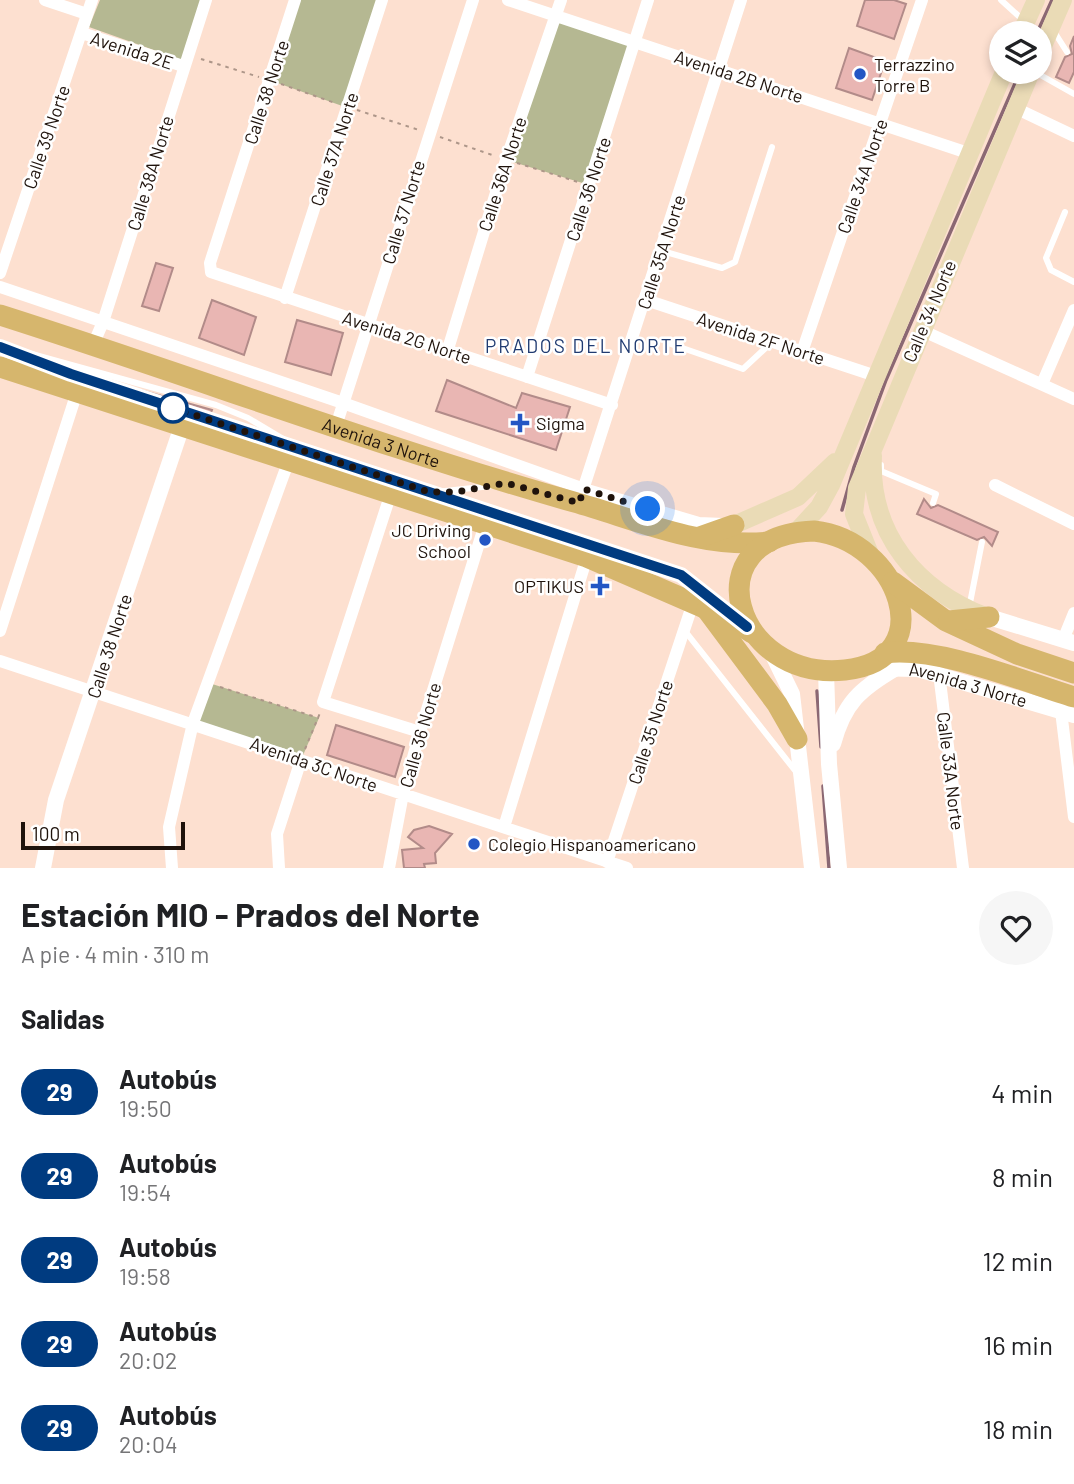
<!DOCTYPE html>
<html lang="es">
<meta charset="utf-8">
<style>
body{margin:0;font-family:Barlow,sans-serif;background:#f6f6f6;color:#202124;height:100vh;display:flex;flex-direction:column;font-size:26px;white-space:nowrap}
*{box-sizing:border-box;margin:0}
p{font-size:23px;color:#757577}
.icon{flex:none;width:38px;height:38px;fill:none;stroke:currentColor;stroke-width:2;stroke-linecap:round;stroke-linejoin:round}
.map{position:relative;height:868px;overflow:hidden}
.drawer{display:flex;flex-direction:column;background:#fff;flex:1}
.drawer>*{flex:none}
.badge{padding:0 14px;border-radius:23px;font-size:24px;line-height:46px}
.buttons{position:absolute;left:989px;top:21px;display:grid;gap:14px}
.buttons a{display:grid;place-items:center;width:63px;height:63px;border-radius:50%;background:#fff;box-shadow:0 4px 10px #0003;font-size:35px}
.scale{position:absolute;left:21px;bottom:18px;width:164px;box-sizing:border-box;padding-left:7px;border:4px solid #1f130c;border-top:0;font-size:19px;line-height:24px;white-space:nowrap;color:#1f130c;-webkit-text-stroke:5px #fff;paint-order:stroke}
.you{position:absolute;width:35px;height:35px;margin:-18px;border:5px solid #fff;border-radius:50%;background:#1a73e8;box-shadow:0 0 0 10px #1a73e833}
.map>.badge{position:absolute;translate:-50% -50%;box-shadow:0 0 0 4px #fff}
h2{padding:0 21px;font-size:26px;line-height:63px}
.round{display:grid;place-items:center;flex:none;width:74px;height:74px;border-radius:37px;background:#f6f6f6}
.overview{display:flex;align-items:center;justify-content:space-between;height:119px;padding:0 21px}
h1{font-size:33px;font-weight:700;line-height:52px}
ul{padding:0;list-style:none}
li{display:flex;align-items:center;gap:21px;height:84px;padding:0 21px}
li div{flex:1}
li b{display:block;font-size:26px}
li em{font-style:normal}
li .badge{min-width:77px;font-weight:700;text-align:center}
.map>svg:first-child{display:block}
</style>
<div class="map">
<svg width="1074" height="868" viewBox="0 0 1074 868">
<rect width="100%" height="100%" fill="#fde0d0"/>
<!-- green -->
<path fill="#b5b892" d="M100,0H202L182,60L89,27Z
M295,0H382L348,108L269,80Z
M556,15L635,43L589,185L506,160Z
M209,683L319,718L301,760L193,723Z"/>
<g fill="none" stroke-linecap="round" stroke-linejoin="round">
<!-- stream -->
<path stroke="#8b6873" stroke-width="3.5" d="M1037,33L1052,0
M842,510L854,467L886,380L1020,72
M817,691L821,747
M823,786L829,868"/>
</g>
<!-- building -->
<path fill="#e9b6b3" stroke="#b28b89" stroke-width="2" d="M865,0H894L906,4L894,39L857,26Z
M1074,36V72L1069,83L1056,77L1065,57L1072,54L1070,46Z
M849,48L885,61L872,100L836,88Z
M156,263L173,268L159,311L142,306Z
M212,300L256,317L244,355L199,338Z
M297,320L343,333L331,375L285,362Z
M447,380L516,408L522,393L570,407L556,450L436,411Z
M140,390L212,410L210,415Z
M924,499L931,508L938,505L998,532L992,546L984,537L977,540L917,514Z
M336,725L404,747L395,777L327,755Z
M429,826L452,834L435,853L436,863L424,864L425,868H404L402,850L423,848L408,837L414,830Z"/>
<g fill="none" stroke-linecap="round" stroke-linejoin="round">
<!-- path -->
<path stroke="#ad9689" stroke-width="2" stroke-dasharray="3.5 5" stroke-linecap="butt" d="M201,59L259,77
M281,84L335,103
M357,110L419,130
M440,137L495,156
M517,163L578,182
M220,687L319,718
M305,749L320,713"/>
<!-- service -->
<path stroke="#fff" stroke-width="6" d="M1001,0L1023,20
M1053,30L1067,52
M1035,72L1074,94
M1065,212L1046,258L1051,270L1074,282
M662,251L722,268L735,262L772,147
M668,343L743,369L772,342
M0,347L70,375L681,575L724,607
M10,348L216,405L248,418L290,443
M881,465V471L936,494L933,503
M436,492L491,486
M969,608L982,542
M685,631L797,773"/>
<!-- minor -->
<path stroke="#fff" stroke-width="12" d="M45,0L87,14
M295,0L210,263L211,272L612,405
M508,0L968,153
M82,33L183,66
M1015,108L1074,136
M0,273L92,0
M0,287L343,403L584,489L699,523L723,524
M285,298L382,0
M646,300L876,376
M921,330L1074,399
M93,345L103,322L206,0
M448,349L506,160L561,0
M802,352L922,0
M527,377L648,0
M1042,384L1074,310
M336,426L473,0
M995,485L1074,524
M391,493L323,702L420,732
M581,496L741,0
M0,631L77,392
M1063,640L1074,613
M0,661L627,868
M939,673L963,868
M1061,711L1074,817
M504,827L587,557
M607,862L693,603
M172,868L169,827L193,723L289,460
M279,868L277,834L301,760
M389,868L403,794L420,732L485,524"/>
<!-- tertiary -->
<g stroke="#fff" stroke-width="16">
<path d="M989,617L1074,643"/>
<path d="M771,651L792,694L812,868"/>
<path id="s1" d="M865,668L918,669L1074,715"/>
<path d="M826,671L829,764L839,868"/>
<path d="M833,744C844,703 860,689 896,668"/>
<path d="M43,868L56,800L182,426"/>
</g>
<!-- secondary -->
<path stroke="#eadbb6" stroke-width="18" d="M1021,33L1036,0
M1040,53L1063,0
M873,456C869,534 917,590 987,617
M734,525L798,497L835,462
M796,532L819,507L831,485L1004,72
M870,554L854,514L857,488L1031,72"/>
<!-- primary -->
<g stroke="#d6b66d" stroke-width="21">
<path id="s2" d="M0,315C192,376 380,447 574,502C638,520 701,549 769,542"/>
<path d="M0,367L587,557L730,619L752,633"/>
<path d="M814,531C899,540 943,660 845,670C734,682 690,535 814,531Z"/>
<path d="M700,537L734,525"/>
<path d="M893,582L946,621L1017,654L1074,673"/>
<path d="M707,610L777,704L797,739"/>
<path d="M949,621L989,617"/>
<path d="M885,653C938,646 1022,681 1074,697"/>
</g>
</g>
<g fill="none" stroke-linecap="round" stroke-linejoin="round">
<defs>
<path id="line" d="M0,347L71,374L681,575L747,627"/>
</defs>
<!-- line casing -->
<use href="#line" stroke="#fff" stroke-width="16"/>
<!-- line -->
<use href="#line" stroke="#003b80" stroke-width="10"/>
<!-- walk -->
<path stroke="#1f130c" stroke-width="7" stroke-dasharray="0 12.6" d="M173,408L429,492H456L506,483L579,503L584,489L648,509"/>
</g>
<!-- markers -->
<g fill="#2356c4" stroke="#fff" stroke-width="2.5">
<circle cx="860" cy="74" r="7"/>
<path d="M516.5 412.5h7v7h7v7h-7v7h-7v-7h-7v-7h7z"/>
<circle cx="485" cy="540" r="7"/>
<path d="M596.5 575.5h7v7h7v7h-7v7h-7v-7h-7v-7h7z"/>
<circle cx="474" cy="844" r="7"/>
</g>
<circle fill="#fff" stroke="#003b80" stroke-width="3.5" cx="173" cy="408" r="14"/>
<g text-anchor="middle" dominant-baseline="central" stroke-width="5" stroke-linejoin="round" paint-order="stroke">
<!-- street labels -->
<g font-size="18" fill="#1f130c" stroke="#fff">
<text transform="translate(132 50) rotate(18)">Avenida 2E</text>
<text transform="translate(739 76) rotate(18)">Avenida 2B Norte</text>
<text transform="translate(266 92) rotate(-72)">Calle 38 Norte</text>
<text transform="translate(46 137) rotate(-71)">Calle 39 Norte</text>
<text transform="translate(334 149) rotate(-72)">Calle 37A Norte</text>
<text transform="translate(150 173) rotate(-73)">Calle 38A Norte</text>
<text transform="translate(502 174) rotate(-72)">Calle 36A Norte</text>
<text transform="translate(862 176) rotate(-71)">Calle 34A Norte</text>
<text transform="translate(588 189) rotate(-72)">Calle 36 Norte</text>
<text transform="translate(403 212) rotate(-73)">Calle 37 Norte</text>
<text transform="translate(661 252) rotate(-72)">Calle 35A Norte</text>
<text transform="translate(929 311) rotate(-67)">Calle 34 Norte</text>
<text transform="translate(407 337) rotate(18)">Avenida 2G Norte</text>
<text transform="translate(761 338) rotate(18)">Avenida 2F Norte</text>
<text stroke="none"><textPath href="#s2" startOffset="402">Avenida 3 Norte</textPath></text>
<text transform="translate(109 646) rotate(-72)">Calle 38 Norte</text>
<text stroke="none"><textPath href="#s1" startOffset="105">Avenida 3 Norte</textPath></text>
<text transform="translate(650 732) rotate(-72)">Calle 35 Norte</text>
<text transform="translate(420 735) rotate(-74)">Calle 36 Norte</text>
<text transform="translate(314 764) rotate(19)">Avenida 3C Norte</text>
<text transform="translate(951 771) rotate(83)">Calle 33A Norte</text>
</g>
<!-- poi labels -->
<g font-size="18" fill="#1f130c" stroke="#fff" text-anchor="start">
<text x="874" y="64">Terrazzino<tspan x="874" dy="21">Torre B</tspan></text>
<text x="536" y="423">Sigma</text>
<text x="471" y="530" text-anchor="end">JC Driving<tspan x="471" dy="21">School</tspan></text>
<text x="584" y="586" text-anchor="end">OPTIKUS</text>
<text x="488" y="844">Colegio Hispanoamericano</text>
</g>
<!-- neighbourhood labels -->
<g font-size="19" letter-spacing="2" fill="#203b71" stroke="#fff">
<text x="586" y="345">PRADOS DEL NORTE</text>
</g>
</g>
</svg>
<div class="buttons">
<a><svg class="icon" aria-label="layers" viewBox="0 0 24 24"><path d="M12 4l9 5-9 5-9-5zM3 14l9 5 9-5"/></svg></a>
</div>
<div class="scale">100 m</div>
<div class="you" style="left:648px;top:509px"></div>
</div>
<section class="drawer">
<div class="overview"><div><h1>Estación MIO - Prados del Norte</h1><p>A pie · 4 min · 310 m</p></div><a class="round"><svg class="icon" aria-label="heart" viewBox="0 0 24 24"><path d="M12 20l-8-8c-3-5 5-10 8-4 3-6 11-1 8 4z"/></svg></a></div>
<h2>Salidas</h2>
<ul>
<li><span class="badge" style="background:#003b80;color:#fff">29</span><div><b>Autobús</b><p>19:50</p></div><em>4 min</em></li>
<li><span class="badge" style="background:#003b80;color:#fff">29</span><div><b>Autobús</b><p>19:54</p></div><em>8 min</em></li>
<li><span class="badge" style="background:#003b80;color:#fff">29</span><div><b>Autobús</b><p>19:58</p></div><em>12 min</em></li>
<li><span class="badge" style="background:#003b80;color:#fff">29</span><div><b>Autobús</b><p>20:02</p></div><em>16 min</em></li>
<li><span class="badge" style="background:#003b80;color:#fff">29</span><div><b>Autobús</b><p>20:04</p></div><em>18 min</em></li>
</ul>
</section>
